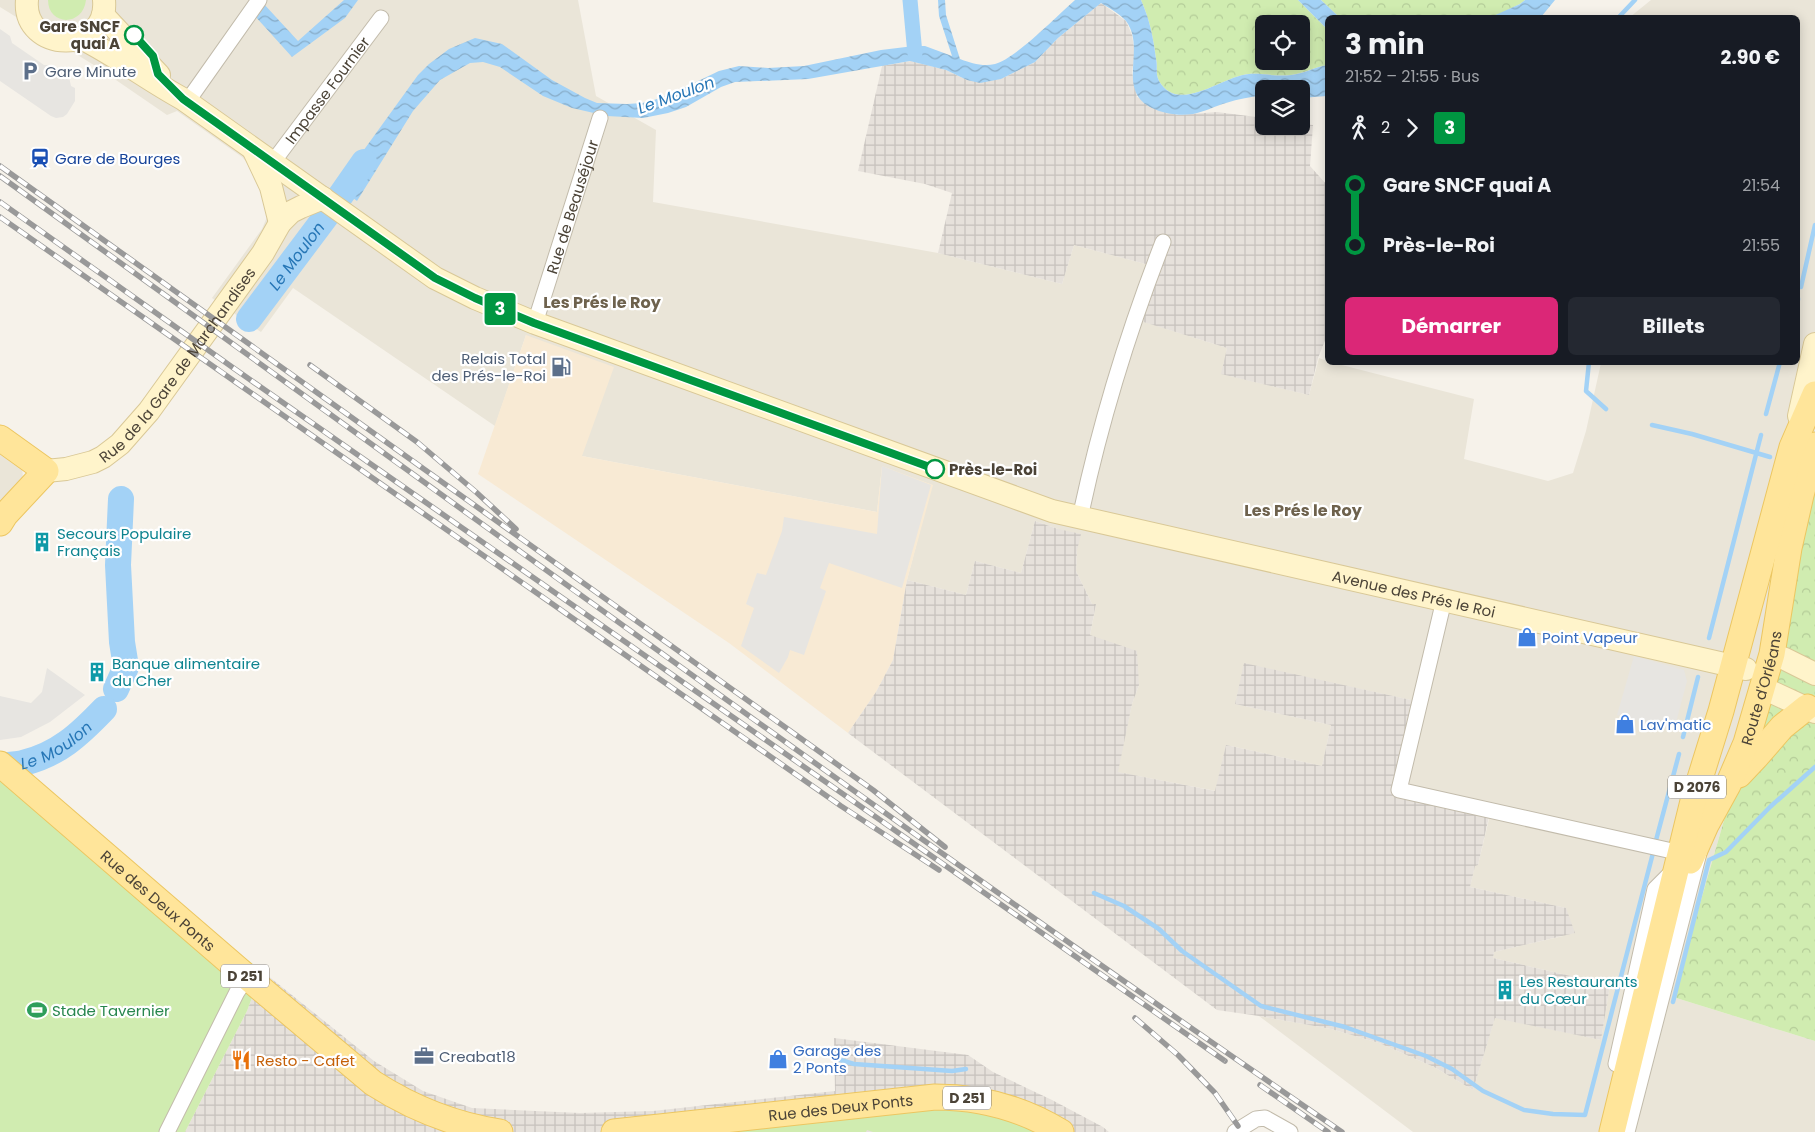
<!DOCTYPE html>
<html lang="fr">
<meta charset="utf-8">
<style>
body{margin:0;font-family:Poppins,sans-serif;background:#242831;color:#f1f3f6;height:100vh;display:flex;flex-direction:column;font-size:19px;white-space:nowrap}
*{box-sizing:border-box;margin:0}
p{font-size:16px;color:#9ea1a6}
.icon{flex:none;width:28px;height:28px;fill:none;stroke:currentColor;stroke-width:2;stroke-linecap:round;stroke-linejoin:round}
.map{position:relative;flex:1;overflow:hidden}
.drawer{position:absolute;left:1325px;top:15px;width:475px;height:350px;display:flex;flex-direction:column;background:#171b24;border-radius:8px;box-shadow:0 2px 12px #0003}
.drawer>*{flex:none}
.badge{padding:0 10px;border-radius:4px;font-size:18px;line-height:32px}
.controls{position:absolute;left:1255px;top:15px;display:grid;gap:10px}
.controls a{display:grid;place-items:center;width:55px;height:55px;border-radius:8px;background:#171b24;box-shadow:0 2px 12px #0003;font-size:25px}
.map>.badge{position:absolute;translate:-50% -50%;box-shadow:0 0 0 2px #fff}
.legs{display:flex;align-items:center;gap:8px;height:55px;padding:0 20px;font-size:16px}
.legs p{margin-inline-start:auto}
.head{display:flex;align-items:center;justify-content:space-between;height:85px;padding:0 20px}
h1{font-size:28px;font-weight:700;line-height:38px}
.cta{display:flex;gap:10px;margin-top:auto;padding:10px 20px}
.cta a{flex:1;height:58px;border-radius:8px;background:#db2777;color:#fff;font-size:20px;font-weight:700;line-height:58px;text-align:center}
.cta a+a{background:#242831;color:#f1f3f6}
ul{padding:0 20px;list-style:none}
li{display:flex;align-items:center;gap:18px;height:60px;font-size:19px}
li i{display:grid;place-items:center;width:8px;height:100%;margin:0 6px;background:currentColor}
li i::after{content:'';width:12px;height:12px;margin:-6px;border:4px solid;border-radius:50%;background:#171b24}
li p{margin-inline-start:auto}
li:first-child i{background:linear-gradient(#0000 50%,currentColor 0)}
li:last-child i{background:linear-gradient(currentColor 50%,#0000 0)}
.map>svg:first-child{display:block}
</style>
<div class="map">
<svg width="1815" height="1132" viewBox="0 0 1815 1132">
<defs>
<pattern id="industrial-grid" width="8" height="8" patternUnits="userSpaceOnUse" patternTransform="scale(1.25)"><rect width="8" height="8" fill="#e6e1db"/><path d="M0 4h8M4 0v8" fill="none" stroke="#c7c2bd"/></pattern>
<pattern id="forest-crowns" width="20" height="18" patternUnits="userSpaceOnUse" patternTransform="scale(1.25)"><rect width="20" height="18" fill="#d0ecb0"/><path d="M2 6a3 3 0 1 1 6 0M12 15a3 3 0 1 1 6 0" fill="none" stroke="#b4cc98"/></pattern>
<pattern id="water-waves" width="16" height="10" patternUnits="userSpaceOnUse" patternTransform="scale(1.25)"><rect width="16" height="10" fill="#a3d2f6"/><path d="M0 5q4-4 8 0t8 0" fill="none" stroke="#87acc8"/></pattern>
</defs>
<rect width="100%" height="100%" fill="#f6f2ea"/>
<!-- residential -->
<path fill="#eae5d8" d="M0,0H578L596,96L656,130L653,202L938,253L1062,284L1074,245L1153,266L1135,319L1227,348L1222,374L1309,395L1319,358L1327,361L1328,362L1334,363L1474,399L1464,459L1548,481L1573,473L1586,431L1601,363L1798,362V18L1630,17L1651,0H1815V441L1772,654L1673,997L1815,1041V1132H1413L1259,1016L1331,1029L1379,1043L1434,1067L1473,1090L1495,1017L1601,1040L1610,985L1493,958L1494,952L1563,936L1566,908L1470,887L1475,865H1478L1489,819L1400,786L1420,702L1245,664L1235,704L1331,725L1322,766L1226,745L1216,791L1117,772L1132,704L1139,685L1090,635L1096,605L1092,604L1076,571L1077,550L1058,529L1035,521L1021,573L975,561L966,595L907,580L932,485L882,467L877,512L582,456L526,335L495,426L293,288L261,332L212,298L262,229L269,212L256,172L242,157L177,111L167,115L97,67L0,7Z
M0,451L22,466L23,479L0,506Z"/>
<!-- commercial -->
<path fill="#f8ead4" d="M526,335L614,367L582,456L877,512L882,466L933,485L907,580L893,660L876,692L848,733L729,643L478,474Z"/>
<!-- industrial -->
<path fill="url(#industrial-grid)" d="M1101,3L1126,21L1132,35L1135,54L1132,72L1137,97L1177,115L1217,112L1264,118V126H1301V124L1313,125L1310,166L1327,185L1328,333L1318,358L1309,395L1221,374L1227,348L1134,319L1153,266L1074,245L1062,284L938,253L952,193L925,184L858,171L882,66L911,61L946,70L967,80L1001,79L1035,62L1058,38Z
M1035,521L1058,529L1081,534L1077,550L1076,571L1092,604H1096L1090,635L1137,651L1139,685L1132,704L1118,772L1215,791L1226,745L1322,766L1331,725L1235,704L1244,663L1420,702L1400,786L1491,808L1478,865L1475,866L1470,887L1566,908L1575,933L1494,952L1493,958L1610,985L1601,1040L1495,1018L1473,1090L1434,1067L1379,1043L1331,1029L1259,1016L1217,1010L848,733L876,692L893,660L907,580L966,595L975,561L1021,573Z
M262,971L374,1061L423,1091L472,1108L580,1113L653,1111L835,1091L834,1038L968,1055L993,1072L1052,1100L1103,1127L1109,1132H185L247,1011Z"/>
<!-- green -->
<path fill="#d0ecb0" d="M48,0H86C83,27 48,26 48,0Z
M0,772L262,971L247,1011L185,1132H0Z
M943,1107L988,1111L1040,1132H873L867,1130L866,1132H704Z"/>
<!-- forest -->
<path fill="url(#forest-crowns)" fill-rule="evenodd" d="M1141,0H1298L1327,29V65C1315,67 1302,74 1291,75C1277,77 1263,73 1249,74C1222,76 1179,115 1159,81C1155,73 1158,67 1156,59C1153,36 1150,21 1141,0ZM1264,24H1301V61H1264Z
M1321,0H1525L1520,4L1491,18L1339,17Z
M1815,441V1041L1673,997L1772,654Z"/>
<!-- parking -->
<path fill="#e7e5e1" d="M0,29L10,36L12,43L44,65H52L69,77L71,86L75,88V101L67,114L63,117L56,118L51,116L0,81Z
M882,466L931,485L902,588L829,563L820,588L826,591L804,655L790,650L788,657L779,673L741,646L754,608L746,604L757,573L766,575L782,531L784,517L877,534Z
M1634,656L1684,670L1687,681L1674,730L1617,715Z
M47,668L85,695L50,722L21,737L0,740V696L31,703L42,692Z"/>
<!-- water -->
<path fill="url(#water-waves)" d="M344,0H358L345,18L292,57L254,15L263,3L298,41Z
M938,0H945L946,15L960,59C971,63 983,67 995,64C1014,60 1058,15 1075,0H1141C1150,21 1153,36 1156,59C1158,67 1155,73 1159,81C1179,115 1222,76 1249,74C1263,73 1277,77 1291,75C1303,74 1315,67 1327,65V96L1301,98V89H1264V95C1251,97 1238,99 1226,103C1215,106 1204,112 1193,114C1179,116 1164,114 1152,108C1115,90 1147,49 1126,21C1120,14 1109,8 1101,3L1058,38L1035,62L1001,79L980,83L967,80L946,70L910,61L808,79L735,82L721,87L686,107L668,113L643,118L607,116L572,108L543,96L500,67L483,62L470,63L440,80L413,111L357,201L335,185L353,165L418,75L429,64L449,49L475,38L502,44L552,80L585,98L597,103L627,104L642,103L654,100L675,92L719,71L739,66L768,68L804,66L881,50L914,46H925L952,56L939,16Z
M1298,0H1321L1339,17L1328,18L1327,29Z
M1525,0H1555L1541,17H1491L1520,4Z"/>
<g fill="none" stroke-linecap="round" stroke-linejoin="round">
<!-- stream -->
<path stroke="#a3d2f6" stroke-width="4.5" d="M1618,18L1635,0
M1801,287L1815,225
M1798,300V298
M1589,362L1586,391L1606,409
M1766,414L1780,362
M1652,425L1692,434L1770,457
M1709,638L1761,435
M1683,737L1698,677
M1655,844L1679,754
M1094,893L1124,906L1159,929L1182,951L1261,1006L1345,1027L1426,1056L1452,1069L1483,1091L1524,1110L1553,1114L1585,1115L1653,853
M1673,1002L1709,860L1726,852L1770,807L1815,767
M834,1058L854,1064L952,1071L966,1069"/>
<!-- canal -->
<path stroke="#a3d2f6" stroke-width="15" d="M910,0L915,54"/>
<!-- river -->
<g stroke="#a3d2f6" stroke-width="26">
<path id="s1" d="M249,319L327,215L364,162"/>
<path d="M116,689L126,667L122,642L118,565L121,499"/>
<path id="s2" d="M0,767C7,764 16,765 23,763C58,755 80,734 104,709"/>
</g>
<defs>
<g id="street">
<path d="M187,102L259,0"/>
<path id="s3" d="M273,162L381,18"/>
<path id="s4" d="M535,323L600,118"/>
<path d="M1080,518C1100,423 1128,332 1163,242"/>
<path d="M1444,600L1399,790L1681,853"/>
<path d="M1616,1064L1655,889L1673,871"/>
<path d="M167,1132L237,992L247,977"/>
<path d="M1235,1132L1256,1119L1265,1118L1290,1132"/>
<path d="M1627,1132L1699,853"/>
</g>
<g id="secondary">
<path d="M27,0C22,53 109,55 104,0"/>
<path d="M103,15L159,75"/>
<path id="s5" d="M81,38C117,56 148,80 183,99L435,278L475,298L535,323L1052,511L1746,669"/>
<path d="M254,151L271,187L280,223"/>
<path d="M1799,416L1815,344"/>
<path id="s6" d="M46,471L66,469L93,462L103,457L120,444L149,411L263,253L280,223L291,212L301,207L323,198"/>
<path d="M1772,654L1785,659L1815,674"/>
<path d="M1763,688L1815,712"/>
</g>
<g id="primary">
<path d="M0,438L46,471L5,515L0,523"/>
<path id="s7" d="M0,764L247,977L373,1083C412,1108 454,1125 500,1132"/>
<path d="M1739,775L1756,757L1782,727L1807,707"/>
<path id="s8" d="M1690,861L1706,825L1728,785L1746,743L1772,654L1789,548L1801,495L1815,445"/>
<path id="s9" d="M614,1132L935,1097C980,1097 1022,1108 1061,1132"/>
<path d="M1612,1132L1693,801L1721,711L1792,447L1815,394"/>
</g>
</defs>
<!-- street casing -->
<use href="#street" stroke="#c2bbab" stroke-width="17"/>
<!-- secondary casing -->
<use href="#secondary" stroke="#d9c897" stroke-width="24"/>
<!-- primary casing -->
<use href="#primary" stroke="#ecc661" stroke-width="27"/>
<!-- street -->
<use href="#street" stroke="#fff" stroke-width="15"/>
<!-- secondary -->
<use href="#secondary" stroke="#fff4cb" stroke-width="22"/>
<!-- primary -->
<use href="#primary" stroke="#ffe59a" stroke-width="25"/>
<defs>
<path id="rail" d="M0,166L873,790L945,847
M0,176C446,497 889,822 1342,1132
M0,202L232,367L1225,1061
M0,217L841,806L939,870
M310,365L417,442L476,492L516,529
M1135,1018L1178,1055L1215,1093L1238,1126
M1260,1085L1328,1132"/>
</defs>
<!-- rail casing -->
<use href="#rail" stroke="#999" stroke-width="5.5"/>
<!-- rail -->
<use href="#rail" stroke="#fff" stroke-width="4" stroke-dasharray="11" stroke-linecap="butt"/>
</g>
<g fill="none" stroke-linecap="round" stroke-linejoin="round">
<defs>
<path id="line-1" d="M134,35L153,56L158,74L183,99L435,278L475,298L534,323L935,469"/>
</defs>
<!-- line-1 casing -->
<use href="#line-1" stroke="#fff" stroke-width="11"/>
<!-- line-1 -->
<use href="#line-1" stroke="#009641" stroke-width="8"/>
</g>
<!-- icons -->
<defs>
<symbol id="parking-bare" viewBox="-9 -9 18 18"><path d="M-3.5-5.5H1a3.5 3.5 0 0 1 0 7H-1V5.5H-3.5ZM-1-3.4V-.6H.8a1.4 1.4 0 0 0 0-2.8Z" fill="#5c6f8a" stroke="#fff" stroke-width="2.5" paint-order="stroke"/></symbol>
<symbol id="station-bare" viewBox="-9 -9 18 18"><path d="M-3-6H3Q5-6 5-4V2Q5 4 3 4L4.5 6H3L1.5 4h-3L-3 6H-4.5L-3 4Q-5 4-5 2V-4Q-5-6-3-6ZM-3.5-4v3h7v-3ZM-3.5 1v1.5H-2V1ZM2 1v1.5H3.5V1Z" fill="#1a4fb4" stroke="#fff" stroke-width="2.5" paint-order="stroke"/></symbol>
<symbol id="fuel-bare" viewBox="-9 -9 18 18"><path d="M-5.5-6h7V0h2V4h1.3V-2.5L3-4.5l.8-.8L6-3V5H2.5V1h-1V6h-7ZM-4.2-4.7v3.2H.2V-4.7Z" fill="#5c6f8a" stroke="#fff" stroke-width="2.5" paint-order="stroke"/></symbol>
<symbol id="building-bare" viewBox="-9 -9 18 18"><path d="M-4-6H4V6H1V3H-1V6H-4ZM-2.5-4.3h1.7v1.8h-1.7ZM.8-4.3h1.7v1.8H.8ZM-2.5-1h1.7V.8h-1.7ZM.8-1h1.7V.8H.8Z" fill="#0f9aa8" stroke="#fff" stroke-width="2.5" paint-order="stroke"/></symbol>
<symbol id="shop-bare" viewBox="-9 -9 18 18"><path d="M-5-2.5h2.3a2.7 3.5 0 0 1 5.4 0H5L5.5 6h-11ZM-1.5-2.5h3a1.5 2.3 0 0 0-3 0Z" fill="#3f7fe0" stroke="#fff" stroke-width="2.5" paint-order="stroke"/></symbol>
<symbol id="stadium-bare" viewBox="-9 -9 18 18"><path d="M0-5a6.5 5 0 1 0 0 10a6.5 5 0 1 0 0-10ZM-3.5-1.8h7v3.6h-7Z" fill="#2e9e5b" stroke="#fff" stroke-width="2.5" paint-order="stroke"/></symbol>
<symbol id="office-bare" viewBox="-9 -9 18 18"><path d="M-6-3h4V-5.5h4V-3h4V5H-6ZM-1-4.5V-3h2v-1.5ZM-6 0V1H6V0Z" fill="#5c6f8a" stroke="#fff" stroke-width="2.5" paint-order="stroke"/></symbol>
<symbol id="restaurant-bare" viewBox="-9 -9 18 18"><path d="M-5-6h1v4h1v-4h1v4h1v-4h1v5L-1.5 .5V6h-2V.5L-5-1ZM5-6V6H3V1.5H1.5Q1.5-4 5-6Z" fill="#e8710a" stroke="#fff" stroke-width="2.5" paint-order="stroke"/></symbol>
</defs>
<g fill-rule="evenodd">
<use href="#parking-bare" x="16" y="57" width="28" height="28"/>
<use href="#station-bare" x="26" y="144" width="28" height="28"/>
<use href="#fuel-bare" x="547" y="353" width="28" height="28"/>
<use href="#building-bare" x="28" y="528" width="28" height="28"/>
<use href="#shop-bare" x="1513" y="623" width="28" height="28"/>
<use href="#building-bare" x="83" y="658" width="28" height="28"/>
<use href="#shop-bare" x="1611" y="710" width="28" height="28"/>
<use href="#building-bare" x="1491" y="976" width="28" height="28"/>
<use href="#stadium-bare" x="23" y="996" width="28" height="28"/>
<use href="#office-bare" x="410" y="1042" width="28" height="28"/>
<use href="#shop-bare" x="764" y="1045" width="28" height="28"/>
<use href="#restaurant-bare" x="227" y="1046" width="28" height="28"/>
</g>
<!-- markers -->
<g fill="#fff" stroke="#009641" stroke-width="2.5">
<circle cx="134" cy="35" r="9"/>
<circle cx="935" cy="469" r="9"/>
</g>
<g text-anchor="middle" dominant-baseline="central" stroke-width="4.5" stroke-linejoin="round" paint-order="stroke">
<!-- shield labels -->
<g fill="#fff" stroke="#817b73" stroke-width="1">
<rect x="1668" y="775.5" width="58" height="23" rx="4"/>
<rect x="221" y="964.5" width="48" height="23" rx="4"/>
<rect x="943" y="1086.5" width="48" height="23" rx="4"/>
</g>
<g font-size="14" font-weight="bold" fill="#4b4337">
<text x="1697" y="787">D 2076</text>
<text x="245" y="976">D 251</text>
<text x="967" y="1098">D 251</text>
</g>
<!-- stop labels -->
<g font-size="15" font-weight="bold" fill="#4b4337" stroke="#fff" text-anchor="end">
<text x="120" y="26">Gare SNCF<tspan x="120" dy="17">quai A</tspan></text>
<text x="949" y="469" text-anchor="start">Près-le-Roi</text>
</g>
<!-- service labels -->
<g font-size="15" fill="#4e5e75" stroke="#fff" text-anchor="start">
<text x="45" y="71">Gare Minute</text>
<text x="546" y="358" text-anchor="end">Relais Total<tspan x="546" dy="17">des Prés-le-Roi</tspan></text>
<text x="439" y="1056">Creabat18</text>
</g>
<!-- street labels -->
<g font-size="15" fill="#4b4337" stroke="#fff">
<text stroke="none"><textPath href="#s3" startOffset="90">Impasse Fournier</textPath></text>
<text stroke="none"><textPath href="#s4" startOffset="122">Rue de Beauséjour</textPath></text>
<text stroke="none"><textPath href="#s6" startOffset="178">Rue de la Gare de Marchandises</textPath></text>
<text stroke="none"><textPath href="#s5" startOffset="1459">Avenue des Prés le Roi</textPath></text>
<text stroke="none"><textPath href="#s8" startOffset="188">Route d'Orléans</textPath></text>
<text stroke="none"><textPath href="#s7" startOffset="209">Rue des Deux Ponts</textPath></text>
<text stroke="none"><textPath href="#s9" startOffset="228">Rue des Deux Ponts</textPath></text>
</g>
<!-- transit labels -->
<g font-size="15" fill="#164399" stroke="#fff" text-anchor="start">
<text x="55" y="158">Gare de Bourges</text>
</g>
<!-- culture labels -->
<g font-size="15" fill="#0d838f" stroke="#fff" text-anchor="start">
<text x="57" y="533">Secours Populaire<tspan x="57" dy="17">Français</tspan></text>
<text x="112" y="663">Banque alimentaire<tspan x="112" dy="17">du Cher</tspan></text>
<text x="1520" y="981">Les Restaurants<tspan x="1520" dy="17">du Cœur</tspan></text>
</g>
<!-- shop labels -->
<g font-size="15" fill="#366cbe" stroke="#fff" text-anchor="start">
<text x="1542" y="637">Point Vapeur</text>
<text x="1640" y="724">Lav'matic</text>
<text x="793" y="1050">Garage des<tspan x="793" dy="17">2 Ponts</tspan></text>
</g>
<!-- leisure labels -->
<g font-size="15" fill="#27864d" stroke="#fff" text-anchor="start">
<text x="52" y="1010">Stade Tavernier</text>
</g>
<!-- food labels -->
<g font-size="15" fill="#c56008" stroke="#fff" text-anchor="start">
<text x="256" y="1060">Resto - Cafet</text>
</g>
<!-- water labels -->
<g font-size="16" font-style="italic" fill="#2676b6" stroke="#fff">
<text transform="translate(676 95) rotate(-20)">Le Moulon</text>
<text stroke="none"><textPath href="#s1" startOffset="79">Le Moulon</textPath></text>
<text stroke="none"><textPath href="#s2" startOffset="61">Le Moulon</textPath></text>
</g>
<!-- neighbourhood labels -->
<g font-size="16" font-weight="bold" fill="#6e624d" stroke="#fff">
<text x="602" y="302">Les Prés le Roy</text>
<text x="1303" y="510">Les Prés le Roy</text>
</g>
</g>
</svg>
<div class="controls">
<a><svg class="icon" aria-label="locate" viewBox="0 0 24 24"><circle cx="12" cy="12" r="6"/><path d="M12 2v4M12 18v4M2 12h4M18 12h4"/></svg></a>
<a><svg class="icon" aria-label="layers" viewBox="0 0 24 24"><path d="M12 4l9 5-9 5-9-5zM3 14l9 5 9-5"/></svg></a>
</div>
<b class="badge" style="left:500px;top:309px;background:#009641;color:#fff">3</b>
<section class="drawer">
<div class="head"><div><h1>3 min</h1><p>21:52 – 21:55 · Bus</p></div><b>2.90 €</b></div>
<div class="legs"><svg class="icon" aria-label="walk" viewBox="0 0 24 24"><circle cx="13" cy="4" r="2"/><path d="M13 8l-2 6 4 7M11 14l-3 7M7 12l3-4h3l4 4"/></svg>2<svg class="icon" aria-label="forward" viewBox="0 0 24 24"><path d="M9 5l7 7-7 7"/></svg><b class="badge" style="background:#009641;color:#fff">3</b></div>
<ul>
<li><i style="color:#009641"></i><b>Gare SNCF quai A</b><p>21:54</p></li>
<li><i style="color:#009641"></i><b>Près-le-Roi</b><p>21:55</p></li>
</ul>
<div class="cta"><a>Démarrer</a><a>Billets</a></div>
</section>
</div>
